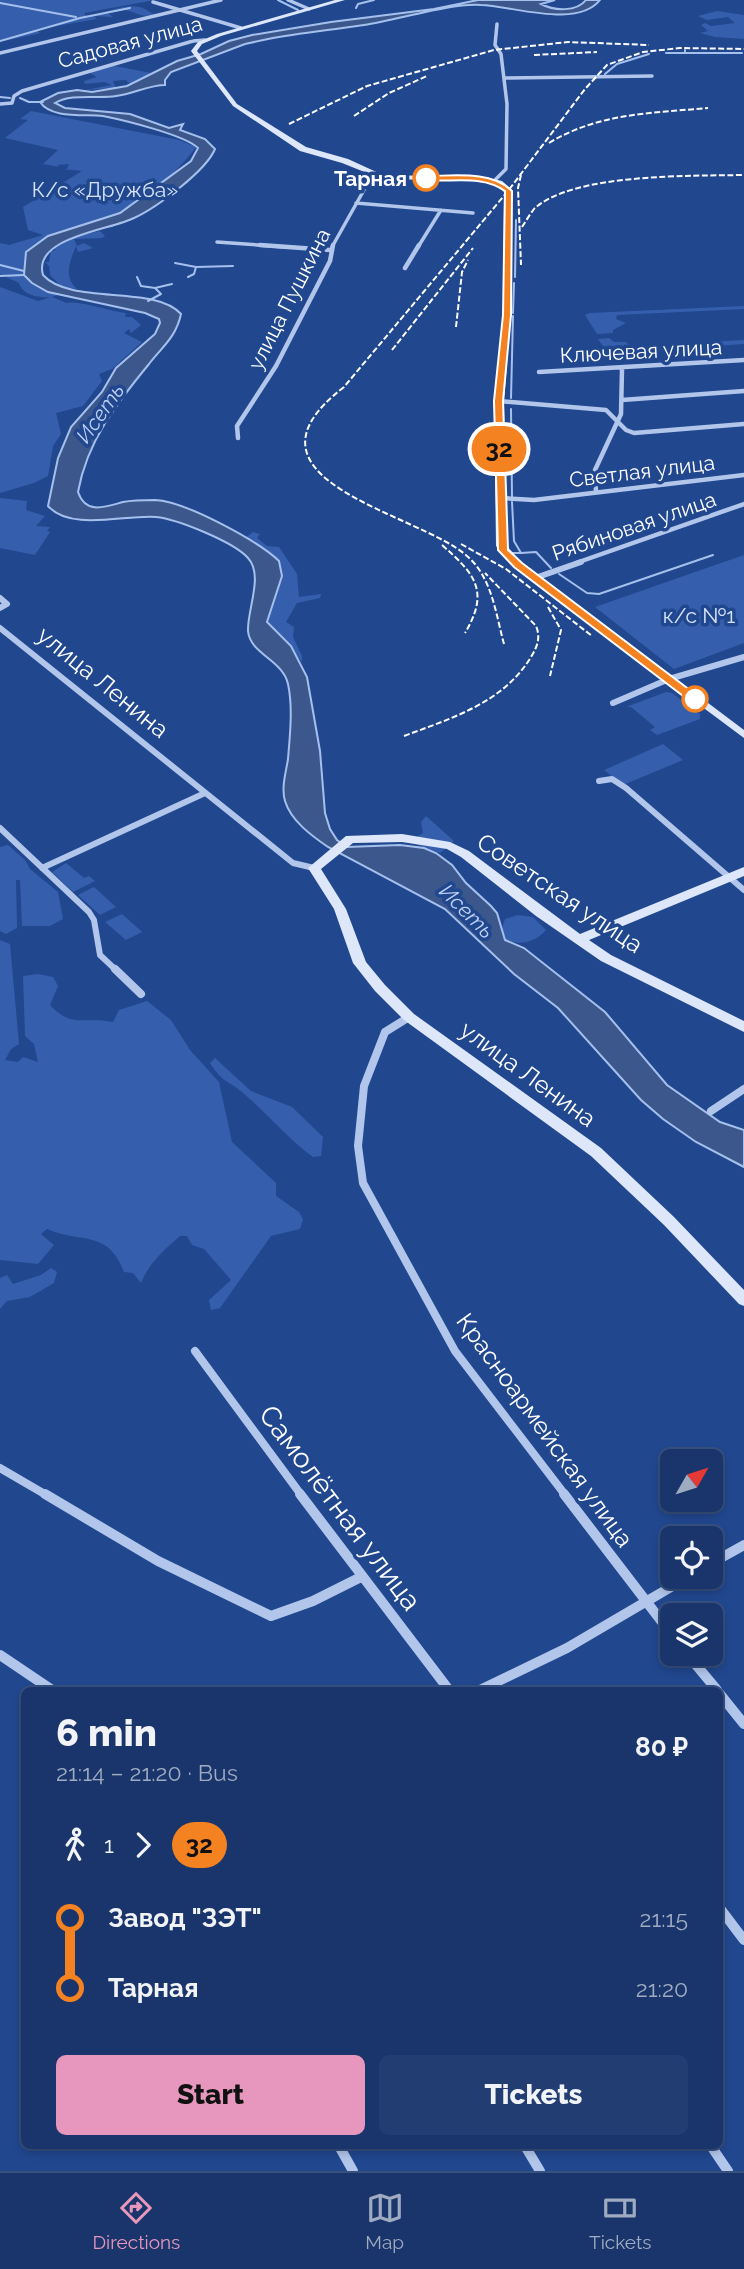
<!DOCTYPE html>
<meta charset="utf-8">
<style>
body{margin:0;font-family:Raleway,sans-serif;background:#223d71;color:#f1f3f6;height:100vh;display:flex;flex-direction:column;font-size:26px;white-space:nowrap}
*{box-sizing:border-box;margin:0}
p{font-size:23px;color:#9fabc1}
.icon{flex:none;width:38px;height:38px;fill:none;stroke:currentColor;stroke-width:2;stroke-linecap:round;stroke-linejoin:round}
.map{position:relative;flex:1;overflow:hidden}
.sheet{position:absolute;left:21px;top:1687px;width:702px;height:462px;display:flex;flex-direction:column;background:#19356b;border-radius:10px;box-shadow:0 4px 10px #0003,0 0 0 2px #37507e}
.sheet>*{flex:none}
.badge{padding:0 14px;border-radius:23px;font-size:24px;line-height:46px}
.needle{width:46px;rotate:51deg}
.tools{position:absolute;left:660px;top:1449px;display:grid;gap:14px}
.tools a{display:grid;place-items:center;width:63px;height:63px;border-radius:10px;background:#19356b;box-shadow:0 4px 10px #0003,0 0 0 2px #37507e;font-size:35px}
.map>.badge{position:absolute;translate:-50% -50%;box-shadow:0 0 0 4px #fff}
.legs{display:flex;align-items:center;gap:10px;height:77px;padding:0 35px;font-size:23px}
.legs p{margin-inline-start:auto}
.head{display:flex;align-items:center;justify-content:space-between;height:119px;padding:0 35px}
h1{font-size:38px;font-weight:800;line-height:52px}
.cta{display:flex;gap:14px;margin-top:auto;padding:14px 35px}
.cta a{flex:1;height:80px;border-radius:10px;background:#e797bd;color:#111;font-size:28px;font-weight:800;line-height:80px;text-align:center}
.cta a+a{background:#223d71;color:#f1f3f6}
ul{padding:0 35px;list-style:none}
li{display:flex;align-items:center;gap:24px;height:70px;font-size:26px}
li i{display:grid;place-items:center;width:10px;height:100%;margin:0 9px;background:currentColor}
li i::after{content:'';width:18px;height:18px;margin:-9px;border:5px solid;border-radius:50%;background:#19356b}
li p{margin-inline-start:auto}
li:first-child i{background:linear-gradient(#0000 50%,currentColor 0)}
li:last-child i{background:linear-gradient(currentColor 50%,#0000 0)}
.dock{display:flex;justify-content:space-around;align-items:center;height:98px;border-top:2px solid #37507e;background:#19356b;font-size:19px;color:#9fabc1}
.dock a{display:grid;justify-items:center;gap:4px}
.dock .current{color:#e797bd}
.map>svg:first-child{display:block}
</style>
<div class="map">
<svg width="744" height="2171" viewBox="0 0 744 2171">
<rect width="100%" height="100%" fill="#21478f"/>
<!-- green -->
<path fill="#355fad" d="M0,0H155L84,13L87,17L83,18C94,17 123,3 139,7C145,8 149,12 154,14C141,19 137,12 125,10C122,10 112,12 108,13L113,17L94,16L97,19L39,29L38,32L41,33L4,41L9,38L0,40Z
M717,11L744,15V39L715,37L700,33L708,31L701,25L705,23L711,26L735,23L728,17L707,20L698,16Z
M110,65L151,73V75L130,84L126,80L113,81L116,88L85,90L112,85L104,82L85,84L84,81L97,77L88,72Z
M31,111L179,140L196,147C177,173 140,206 109,217C79,227 51,231 26,252L24,275L38,288L60,294L52,297L67,303C79,300 112,312 126,313L125,317H132L141,325L131,333L129,329L124,333L142,342L112,369L99,374L102,381L83,406L56,413L61,434L53,446L48,476L34,483L0,493V287L38,301L51,297C40,298 23,296 19,283L0,274V243L9,245L43,235L28,230L23,207L82,171L62,169H67L69,164L57,165L59,167L43,164L58,150L5,138L28,120L20,119Z
M100,231L105,236L102,238L74,239L77,246L84,243L93,248L78,252L76,246C70,261 63,277 77,289L63,288L50,275L49,266L45,262H49L51,251L56,250L53,248L73,237Z
M744,306V309L617,315L616,319L626,323L613,330V333L597,334L585,315L590,313Z
M609,338L614,342H626L633,349L668,347L687,343L744,340V344L612,353L606,351L598,339Z
M0,498L27,501L26,510L45,516L36,526L50,527L47,531L50,532L35,555L0,548Z
M253,532L260,534L257,538L267,546L279,547L297,574L299,597L321,594L320,598L297,603L286,622L294,627L293,637L302,656V662L267,622L282,577L274,556L244,539Z
M744,555V643L674,669L595,607Z
M666,692L672,693L700,714V719L657,735L650,730L655,727L631,707H626Z
M663,744L683,760L623,785L604,770Z
M426,816L454,841L440,853L415,844L413,839L423,833L421,822Z
M8,845L25,860L30,869L58,892L63,919L50,926H22L20,880H16L17,928L6,934L0,931V847Z
M66,863L84,878L89,876L95,881L73,892L52,872Z
M94,887L116,907L100,915L78,895Z
M122,914L140,930L142,932L126,940L105,922Z
M518,915L533,917L546,930C536,942 519,946 505,940L501,931L505,919Z
M0,940L10,944L19,1044L11,1049L5,1060L18,1062L23,1057L38,1062L34,1044L25,1036L23,976L38,974L53,977L58,986L50,1005C72,1029 84,1016 113,1022L119,1010L147,1001L171,1020L190,1050L219,1082L232,1142L276,1183V1196L299,1212L303,1219L300,1229L271,1236L220,1308L211,1310L209,1300L231,1280L204,1249L192,1245L187,1236H180C164,1250 149,1263 141,1283L133,1273L124,1272C108,1229 82,1244 47,1229L41,1234L54,1245L38,1264L0,1260Z
M215,1058L251,1091L292,1107L323,1137L321,1156L313,1157C287,1138 267,1113 242,1092C226,1079 223,1083 210,1063Z
M51,1268L57,1272L54,1283L30,1297L7,1301L0,1309V1278L7,1275L13,1284L41,1275Z"/>
<!-- water -->
<path fill="#3c578c" stroke="#a5c0ed" stroke-width="2" d="M478,0H555L541,4C554,11 577,12 586,0H600C577,29 513,6 481,5C449,3 398,20 364,25C332,30 300,33 268,39L245,44L171,72L165,80V85C149,85 133,94 116,96C98,99 71,93 55,103L65,108L130,114L169,128L183,124L180,130L205,139L215,149C206,171 156,208 134,218C111,230 32,237 43,275C71,306 155,284 181,314C176,337 163,346 149,364C117,403 87,441 78,492C86,515 105,507 123,502C133,500 145,500 155,500C185,501 258,541 279,561L282,576L267,622L291,646L307,677L320,751L325,813L330,829L337,840L347,847L400,845L424,848L436,853L452,865L466,883L491,906L497,913L505,940L524,948L605,1012L667,1085L720,1122L744,1130V1167L696,1142L663,1119L641,1100L558,1008L514,974L445,909L328,847C312,836 291,821 285,801C281,788 286,772 288,759C290,735 293,707 288,684C283,660 250,654 248,631C247,610 264,575 248,558C234,542 177,519 156,517C127,514 71,532 48,506L58,458L71,427L102,392L116,368L155,334L160,323L159,319L145,313L48,292L32,283L24,275L26,252L48,236L120,213L191,161L198,148C185,135 123,120 103,116C85,114 51,119 40,102L58,93L77,90L92,92L127,86L177,61L201,54L229,41L252,35L331,22L434,9Z"/>
<g fill="none" stroke-linecap="round" stroke-linejoin="round">
<!-- stream -->
<path stroke="#a5c0ed" stroke-width="2" d="M278,0L298,10
M0,3L76,17
M356,8L358,4L374,0
M0,41L80,18L130,8
M685,50V53H742
M666,53H685
M605,74L617,64L649,54
M0,97L10,98
M20,98L29,102H43
M175,263L196,267L233,266
M0,265L24,271
M0,276L24,275
M137,277L141,286L155,288
M188,277L194,274L196,267
M515,277L516,220
M148,301L161,294L155,288L172,284
M513,313L514,283
M511,398L513,316
M511,409L512,497
M511,553H521L514,541L512,502
M521,553L536,552L551,568
M559,574L587,593L599,594L713,555"/>
<!-- street-far4 -->
<path stroke="#b2c6ec" stroke-width="3.5" d="M288,0L309,9
M153,2L241,28
M0,53L221,0
M504,78L652,76
M0,104L12,103L14,96L22,91L193,41L205,40
M494,181L506,169L507,104L501,54L495,45L497,24
M356,203L473,213
M217,242L285,247
M332,247L369,181L375,176
M418,247L441,210"/>
<!-- street-far3 -->
<path stroke="#b2c6ec" stroke-width="4.5" d="M260,245L330,250
M405,268L419,245
M539,372L744,360
M622,400L744,391
M499,401L606,410L626,430L634,433L744,424
M238,438L237,426L276,366L330,261L333,245
M596,492L595,470L621,414L622,369
M501,498L534,500L744,475
M576,563L744,504"/>
<!-- street-far2 -->
<path stroke="#b2c6ec" stroke-width="6" d="M535,578L581,562
M0,598L7,604L0,608
M0,628L293,863L314,868
M613,703L669,679L744,657
M599,781L612,779L626,788L744,890
M0,828L89,912L94,920L100,955L117,971
M42,868L205,793"/>
<!-- street-far1 -->
<path stroke="#b2c6ec" stroke-width="8" d="M115,969L141,994
M409,1017L385,1032L364,1086L358,1146L363,1183L455,1351L566,1496
M711,1111L744,1089
M195,1351L302,1496
M0,1468L48,1496"/>
<!-- street -->
<path stroke="#b2c6ec" stroke-width="10" d="M45,1494L158,1561L271,1616L313,1601L361,1577
M300,1494L449,1690
M564,1494L672,1635
M710,1564L744,1545
M687,1654L717,1690
M0,1655L52,1690
M480,1690L567,1648L688,1577
M719,1693L744,1724
M719,1907L744,1940
M339,2146L353,2171
M525,2146L540,2171
M711,2146L728,2171"/>
<!-- secondary -->
<path fill="#dde7f9" fill-rule="evenodd" d="M335,0H345L221,36L202,44L197,51L237,104L306,147L348,159L383,175L484,177L502,181L511,189V315L504,401L506,545L522,563L744,730V738L514,567L496,546L494,401L503,315L504,192L496,185L484,181L382,179L342,163L300,151L233,106L191,51L198,42L217,34Z
M402,834L450,842L469,851L580,934L744,867V876L589,940L611,955L744,1021V1032L601,961L536,916L461,857L447,849L402,842L353,843L321,869L346,909L366,962L385,985L414,1014L601,1148L674,1217L744,1290V1306L739,1304L664,1225L591,1156L404,1020L375,991L353,963L334,909L308,868L346,836Z"/>
<!-- rail -->
<path stroke="#fff" stroke-width="2" stroke-dasharray="6 2.5" stroke-linecap="butt" d="M534,55L597,52
M354,116L389,93L427,76
M289,124L367,86L494,50L568,42L649,45
M549,143C598,113 653,113 708,108
M521,175L518,188L521,265
M522,227C526,221 530,214 534,209C572,173 693,176 744,175
M456,327L462,272L468,260
M392,350L473,248
M461,544L506,569L592,636
M442,545C475,574 490,591 465,633
M548,607L561,630L550,676
M504,644C496,615 492,577 467,556C419,513 223,480 344,387L508,191L585,89L607,65L643,52L680,48L744,49
M404,736C452,718 503,703 531,657C537,647 541,638 536,626L485,573"/>
</g>
<!-- line-1 -->
<path fill="#f58220" stroke="#fff" stroke-width="2" d="M426,176C453,176 491,170 512,191L511,315L503,401L508,550L522,563L699,697V702H691L514,567L498,550L494,401L503,315L505,191C482,174 450,183 423,180Z"/>
<!-- markers -->
<g fill="#fff" stroke="#f58220" stroke-width="3.5">
<circle cx="426" cy="178" r="12"/>
<circle cx="695" cy="699" r="12"/>
</g>
<g text-anchor="middle" dominant-baseline="central" stroke-width="7" stroke-linejoin="round" paint-order="stroke">
<!-- far-street labels -->
<g font-size="21" fill="#fff" stroke="#21478f">
<text transform="translate(130 42) rotate(-15)">Садовая улица</text>
<text transform="translate(289 299) rotate(-63)">улица Пушкина</text>
<text transform="translate(641 351) rotate(-3)">Ключевая улица</text>
<text transform="translate(642 471) rotate(-7)">Светлая улица</text>
<text transform="translate(634 526) rotate(-19)">Рябиновая улица</text>
</g>
<!-- far-stop labels -->
<g font-size="21" font-weight="bold" fill="#fff" stroke="#21478f" text-anchor="end">
<text x="407" y="178">Тарная</text>
</g>
<!-- far-park labels -->
<g font-size="21" fill="#d7e3f9" stroke="#21478f">
<text x="105" y="189">К/с «Дружба»</text>
<text x="699" y="615">к/с №1</text>
</g>
<!-- far-water labels -->
<g font-size="21" font-style="italic" fill="#bed1f3" stroke="#21478f">
<text transform="translate(100 413) rotate(-55)">Исеть</text>
<text transform="translate(467 911) rotate(45)">Исеть</text>
</g>
<!-- street labels -->
<g font-size="24" fill="#fff" stroke="#21478f">
<text transform="translate(103 682) rotate(39)">улица Ленина</text>
<text transform="translate(560 893) rotate(34)">Советская улица</text>
<text transform="translate(528 1074) rotate(36)">улица Ленина</text>
<text transform="translate(545 1430) rotate(54)">Красноармейская улица</text>
</g>
<!-- near-street labels -->
<g font-size="28" fill="#fff" stroke="#21478f">
<text transform="translate(340 1508) rotate(53)">Самолётная улица</text>
</g>
</g>
</svg>
<div class="tools">
<a><svg class="needle" viewBox="-14 -14 28 28"><path d="M0-13l5 13h-10z" fill="#e53935"/><path d="M0 13l5-13h-10z" fill="#9fabc1"/></svg></a>
<a><svg class="icon" aria-label="locate" viewBox="0 0 24 24"><circle cx="12" cy="12" r="6"/><path d="M12 2v4M12 18v4M2 12h4M18 12h4"/></svg></a>
<a><svg class="icon" aria-label="layers" viewBox="0 0 24 24"><path d="M12 4l9 5-9 5-9-5zM3 14l9 5 9-5"/></svg></a>
</div>
<b class="badge" style="left:499px;top:449px;background:#f58220;color:#111">32</b>
<section class="sheet">
<div class="head"><div><h1>6 min</h1><p>21:14 – 21:20 · Bus</p></div><b>80 ₽</b></div>
<div class="legs"><svg class="icon" aria-label="walk" viewBox="0 0 24 24"><circle cx="13" cy="4" r="2"/><path d="M13 8l-2 6 4 7M11 14l-3 7M7 12l3-4h3l4 4"/></svg>1<svg class="icon" aria-label="forward" viewBox="0 0 24 24"><path d="M9 5l7 7-7 7"/></svg><b class="badge" style="background:#f58220;color:#111">32</b></div>
<ul>
<li><i style="color:#f58220"></i><b>Завод &quot;ЗЭТ&quot;</b><p>21:15</p></li>
<li><i style="color:#f58220"></i><b>Тарная</b><p>21:20</p></li>
</ul>
<div class="cta"><a>Start</a><a>Tickets</a></div>
</section>
</div>
<nav class="dock">
<a class="current"><svg class="icon" aria-label="directions" viewBox="0 0 24 24"><path d="M12 3l9 9-9 9-9-9zM9 14v-3h6M13 9l2 2-2 2"/></svg>Directions</a>
<a><svg class="icon" aria-label="map" viewBox="0 0 24 24"><path d="M3 6l6-2 6 2 6-2v14l-6 2-6-2-6 2zM9 4v14M15 6v14"/></svg>Map</a>
<a><svg class="icon" aria-label="tickets" viewBox="0 0 24 24"><path d="M3 7h18v10H3zM15 7v10"/></svg>Tickets</a>
</nav>
